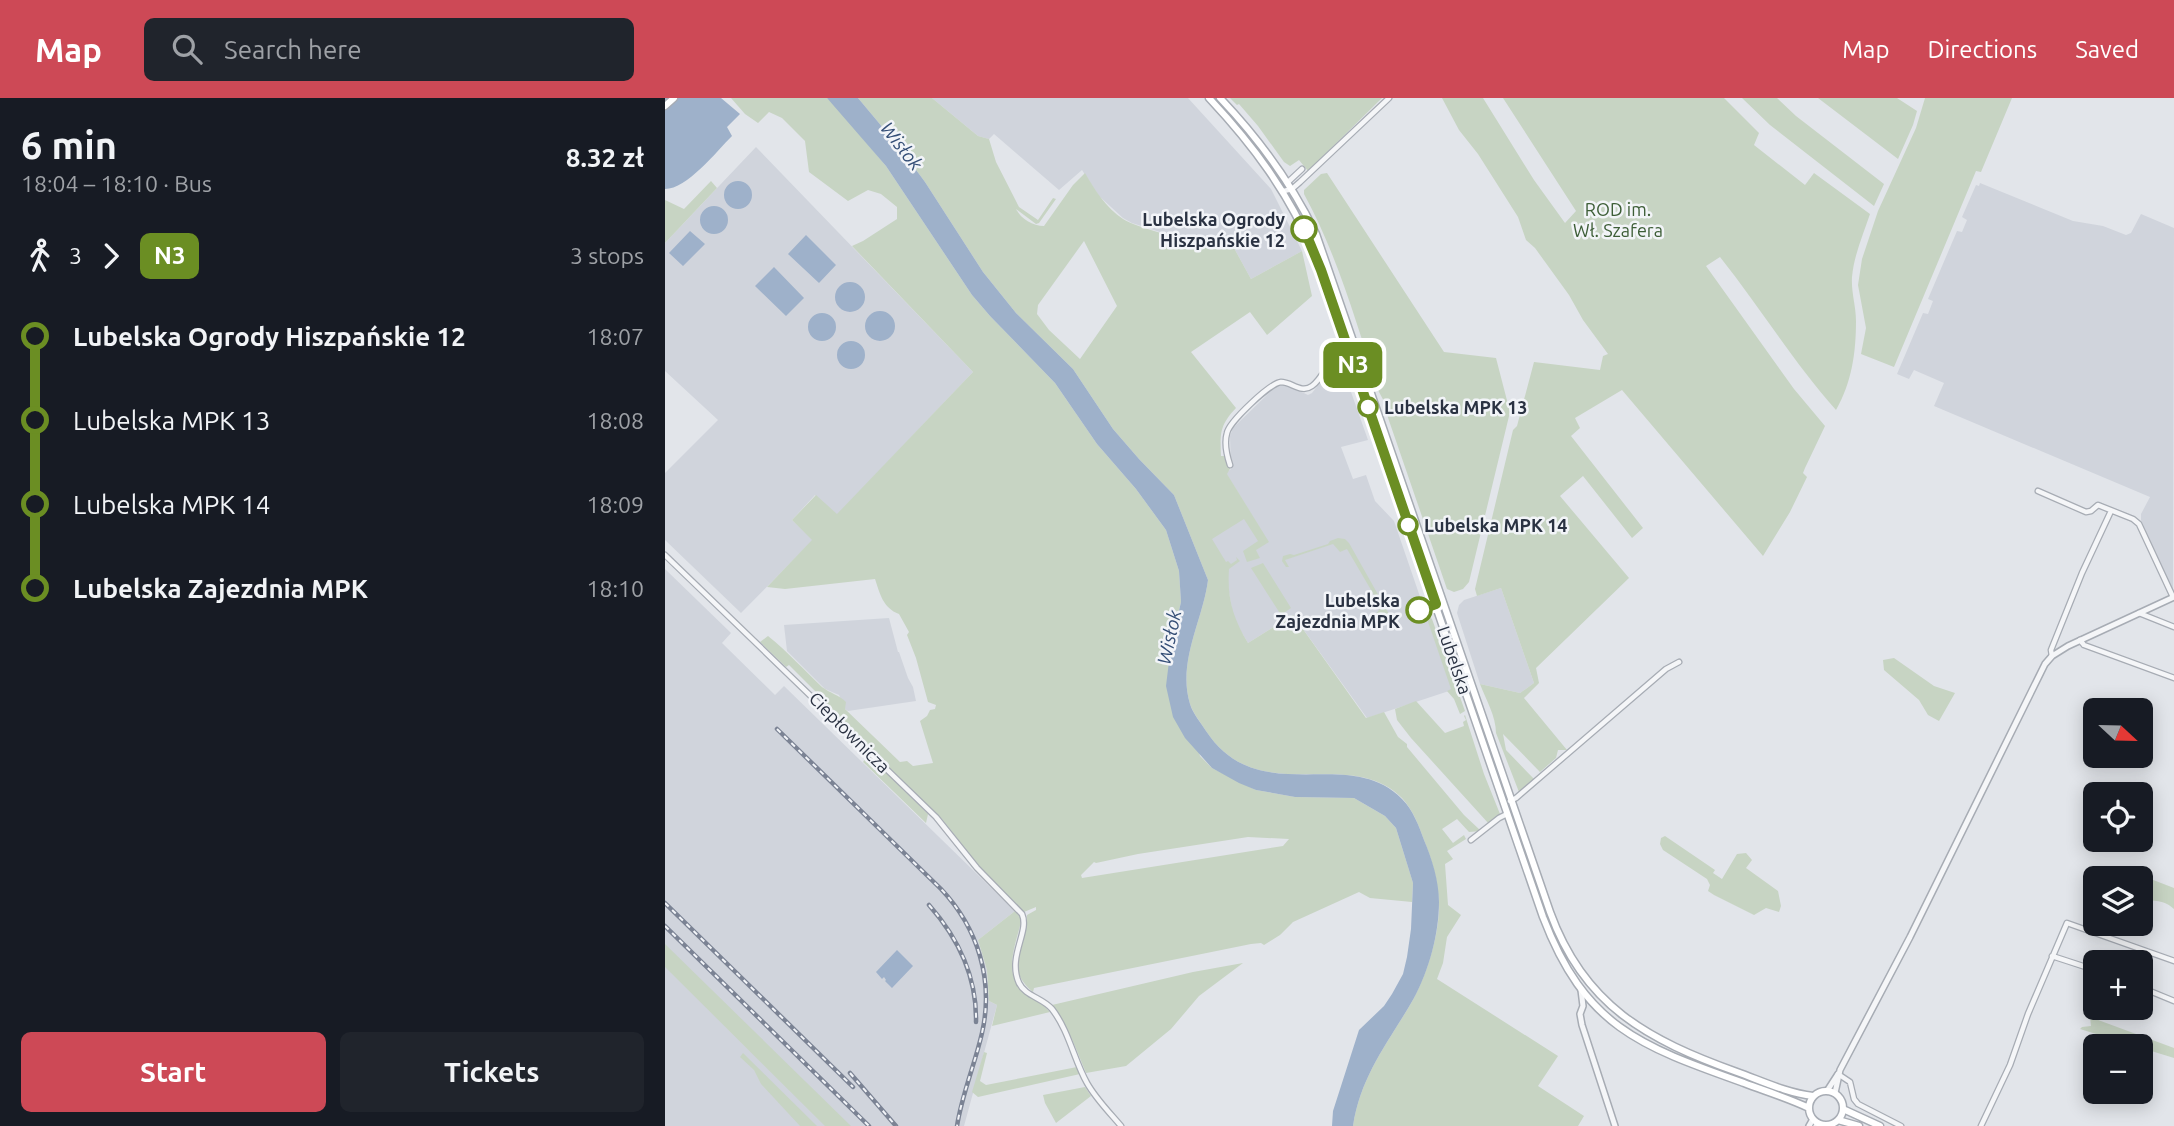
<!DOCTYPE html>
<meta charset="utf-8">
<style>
body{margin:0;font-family:Ubuntu,sans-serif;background:#20242c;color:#f1f3f6;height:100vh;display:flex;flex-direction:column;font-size:26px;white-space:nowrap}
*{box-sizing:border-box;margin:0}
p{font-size:23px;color:#9ea1a6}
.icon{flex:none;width:38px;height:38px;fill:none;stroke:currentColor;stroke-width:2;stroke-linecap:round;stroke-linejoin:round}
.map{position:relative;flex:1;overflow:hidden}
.sheet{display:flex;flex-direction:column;background:#171b24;width:665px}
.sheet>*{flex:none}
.badge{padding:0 14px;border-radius:10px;font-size:24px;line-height:46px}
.needle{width:46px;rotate:112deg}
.fabs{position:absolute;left:1418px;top:600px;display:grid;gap:14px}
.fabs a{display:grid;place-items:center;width:70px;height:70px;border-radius:10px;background:#171b24;box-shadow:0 4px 18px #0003;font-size:35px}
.map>.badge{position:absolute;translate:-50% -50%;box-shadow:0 0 0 4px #fff}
.legs{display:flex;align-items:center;gap:10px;height:77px;padding:0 21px;font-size:23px}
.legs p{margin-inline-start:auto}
.summary{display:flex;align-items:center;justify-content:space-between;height:119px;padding:0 21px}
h1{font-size:38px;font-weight:700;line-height:52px}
.button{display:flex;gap:14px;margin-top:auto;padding:14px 21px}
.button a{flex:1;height:80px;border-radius:10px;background:#cd4956;color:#fff;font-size:28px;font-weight:700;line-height:80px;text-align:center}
.button a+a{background:#20242c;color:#f1f3f6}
ul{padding:0 21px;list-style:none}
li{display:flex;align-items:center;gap:24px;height:84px;font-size:26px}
li i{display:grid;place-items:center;width:10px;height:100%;margin:0 9px;background:currentColor}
li i::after{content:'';width:18px;height:18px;margin:-9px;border:5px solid;border-radius:50%;background:#171b24}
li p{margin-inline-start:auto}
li:first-child i{background:linear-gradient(#0000 50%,currentColor 0)}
li:last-child i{background:linear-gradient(currentColor 50%,#0000 0)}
header{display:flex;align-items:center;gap:42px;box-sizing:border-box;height:98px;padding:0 35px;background:#cd4956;color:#fff}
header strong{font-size:33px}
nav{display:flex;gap:38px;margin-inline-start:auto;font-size:24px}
.search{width:490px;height:63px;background:#20242c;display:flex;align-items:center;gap:18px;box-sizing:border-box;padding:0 24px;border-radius:10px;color:#9ea1a6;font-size:26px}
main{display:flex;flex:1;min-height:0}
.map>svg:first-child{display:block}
</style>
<header>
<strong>Map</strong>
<div class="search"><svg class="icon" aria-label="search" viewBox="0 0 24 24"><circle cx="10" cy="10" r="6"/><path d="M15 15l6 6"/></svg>Search here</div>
<nav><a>Map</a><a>Directions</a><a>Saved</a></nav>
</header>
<main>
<section class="sheet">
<div class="summary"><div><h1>6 min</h1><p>18:04 – 18:10 · Bus</p></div><b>8.32 zł</b></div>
<div class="legs"><svg class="icon" aria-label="walk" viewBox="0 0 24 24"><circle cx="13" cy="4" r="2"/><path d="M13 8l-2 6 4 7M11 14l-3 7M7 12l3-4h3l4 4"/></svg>3<svg class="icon" aria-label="forward" viewBox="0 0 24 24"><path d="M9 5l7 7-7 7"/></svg><b class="badge" style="background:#6b8e23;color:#fff">N3</b><p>3 stops</p></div>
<ul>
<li><i style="color:#6b8e23"></i><b>Lubelska Ogrody Hiszpańskie 12</b><p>18:07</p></li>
<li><i style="color:#6b8e23"></i><span>Lubelska MPK 13</span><p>18:08</p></li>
<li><i style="color:#6b8e23"></i><span>Lubelska MPK 14</span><p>18:09</p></li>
<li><i style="color:#6b8e23"></i><b>Lubelska Zajezdnia MPK</b><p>18:10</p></li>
</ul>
<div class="button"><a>Start</a><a>Tickets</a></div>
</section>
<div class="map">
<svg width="1509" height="1028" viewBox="0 0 1509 1028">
<rect width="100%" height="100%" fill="#e2e5ea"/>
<!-- built -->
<path fill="#d0d4dc" d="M267,0H523L606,91L637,153L586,181L563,139L534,142L498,135L467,125L458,120L434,98L417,72L394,92L329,36L324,41L313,38Z
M91,49L308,274L172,417L150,397L127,422L148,442L76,515L0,442V375L53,322L0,273V145Z
M1315,85L1408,123L1438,128L1461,137L1466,135L1476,116L1509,130L1508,494L1476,422V416L1485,399L1269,308L1279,285L1249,272L1244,281L1232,276L1258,215L1263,216L1268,203L1263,201L1292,133L1297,134L1302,122L1297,119L1311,87L1314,88Z
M674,260L703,342L676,349L688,381L701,377L710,403L729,423L787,592L702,620L628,517L583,545L571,525L567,512L563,488L544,439L581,414L604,445L561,375L566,371L565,338L568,330L607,292L613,288L621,287L643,297L647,295Z
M0,471L66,535L57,545L108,595L110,597L119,588L350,813L313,842L322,872L324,903L332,907L299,1028H0Z
M836,490L869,585L855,595L815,586L792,515L794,507L799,502Z
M224,520L233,554H234L243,580L248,589L251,603L183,613L180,611L174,597L160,591L122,553L119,527Z"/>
<!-- green -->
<path fill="#c7d4c3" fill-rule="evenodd" d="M66,0H162L170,7L221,68L307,197L325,218L390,285L432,346L471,391L501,432L514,473L516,504L506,547L535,658L547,670L591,692L630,699L689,700L720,718L731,730L748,785L747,804L705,800L694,794L628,824L615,837L599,847L596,845L586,846L369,890L368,894C338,870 360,847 362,817L371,812V809L359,814L321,777L277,721L157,604L153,596L124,567L121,569L95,544L103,538C123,554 139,572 157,589C165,595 174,597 181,604L180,611L235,664L242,663L248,668L268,665L255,623L262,618L265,612L270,611L271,607L263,604L251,560L242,537L244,534L234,516C218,510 215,496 210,481L120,491L102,489L147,442L127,422L151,397L172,416L308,274L187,148L198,143L232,121V109L216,96L203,92L183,103L144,74L140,43L117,20L104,14L93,25L80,16ZM583,739L624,741L618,748L417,780L416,777L429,764L431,765L473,756Z
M193,0H267L313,38L324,41L331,64L354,109L373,122L388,100L391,101L374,125L371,126L351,111C356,121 368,128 379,128L408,87L420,75C430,92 441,110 458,121C472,130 519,142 536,142C545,142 554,140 563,139L586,181L637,153L647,198L602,237L585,214L526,254L571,310C555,327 555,335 556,358H560L562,366L566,369L562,376L604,444L591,452L595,460L582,464L578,453L593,443L579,421L547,441L561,464L563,463L566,466L572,462L571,459L575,463L564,471C562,500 568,520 583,545L628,517L701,620L719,614L733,639L742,646V649L799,717L816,733L804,734L792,721L777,731L788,745L799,737L801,741L782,753L788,761L780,766L783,807L796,817L782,839L778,865L772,881L893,958L873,988L919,1018L913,1028H688C696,976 724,944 749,900C762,875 772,843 774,814C775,790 768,764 759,742C754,728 748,712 737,700C683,646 594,713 541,633C536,625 528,615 525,606C512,564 538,522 543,482L509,397L474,361L448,331L408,271L351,215L318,174L260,84L234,49ZM419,143L452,208L415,261L384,232L372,216L373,207Z
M565,0H717L643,73L634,62L625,68L619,64L593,28L574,6L572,7Z
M777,0H818L869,82L900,125L911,113L838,0H1059L1094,35L1089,47L1140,87L1149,75L1205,116C1198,137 1189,157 1187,179C1186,194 1191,208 1191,223C1191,254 1187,284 1171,312C1128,264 1095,209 1055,159L1041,168L1129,291L1160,328L1140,370L1138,375L1142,379L1125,414L1098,458L957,292L910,320L915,330L906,338L978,430L967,440L918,378L895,398L964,480L871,570L874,585L859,600L902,652H893L891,660L875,674L838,636L841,652L869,681L854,694L831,635C831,618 821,602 815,586L855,595L869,585L836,490L812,498L810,491L848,332L852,328L869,264L935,272L938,258L943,256L918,222L904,197L870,150L861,142L853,119L813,56L794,32Z
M1077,0H1112L1131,18L1219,86L1209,108L1105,27Z
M1153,0H1232L1252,13L1248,27L1233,61Z
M1260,0H1347L1316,74L1311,73L1229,269L1196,256L1201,230L1193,187L1197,161L1213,113L1251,30Z
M662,75L779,254L831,260L845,314L804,484L798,491L789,494L782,491L720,311L721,307L714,294C692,228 673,158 639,96V92L656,76Z
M46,83L52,90L0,145V102L19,111Z
M673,440L680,441L684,445L724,516L723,519L715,520L711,516L716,509L682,451L675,454L668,446L620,462L624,469H621L617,463L618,458L625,456L629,457L663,446L665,443Z
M598,465L626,510L616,517L586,470Z
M760,515L767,521L800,613L795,616L789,601L782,593L786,591Z
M1229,560L1269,588L1290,595L1274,623L1263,617L1254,602L1219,572L1218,562Z
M751,603L780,635L799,628L798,624L801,622L799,618L800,617L819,676L835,716L824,726L746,640L732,622L730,611Z
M203,657L263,716L261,725L198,664Z
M1000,738L1050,772L1048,775L1057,781L1072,756L1081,755L1087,762L1081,770L1113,793L1116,808L1114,814L1101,810L1089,817L1049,797L1043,793L1045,787L1042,781L998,752L995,746L996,740Z
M1483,780L1509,790V811C1496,799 1487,806 1475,798Z
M350,813L357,820C352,843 337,875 358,894C367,902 377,904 385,914L327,928L332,907L324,903L322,872L313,842Z
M0,846L186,1028H160L0,869Z
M578,865L534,898L506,931L461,968L421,975L407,941L387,907L528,874Z
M1425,919L1509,950V960L1415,931L1417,929L1426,928Z
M319,954L322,955L315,983L321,987L412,969L415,976L313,999L307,994Z
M78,955L152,1028H135L96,986L89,972L75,959Z
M420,989L426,998L391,1025L380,1005L378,997Z"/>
<!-- water -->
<path fill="#9eb1ca" d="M0,0H56L75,16L62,29L67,38C51,54 22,91 0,91Z
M162,0H193L234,49L260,84L318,174L351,215L408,271L448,331L474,361L509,397L543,482C538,522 512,564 525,606C528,616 536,625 541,633C594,713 683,646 737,701C748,712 754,728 759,742C767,761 774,783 774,804C774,836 764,872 749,900C724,944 696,976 688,1028H667L668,1013L694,932L719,908L727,896L738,876L742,859L746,831L748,785L731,730L720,718L689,700L630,699L591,692L574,685L547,670L520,640L508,619L501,588L506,547L516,504L514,473L501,432L471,391L432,346L390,285L325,218L307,197L221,68Z
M59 97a14 14 0 1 1 28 0a14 14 0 1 1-28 0Z
M35 122a14 14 0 1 1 28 0a14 14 0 1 1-28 0Z
M25,133L40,146L18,168L4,155Z
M141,137L171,167L154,185L123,156Z
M109,169L139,200L121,218L90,188Z
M170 199a15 15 0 1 1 30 0a15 15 0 1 1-30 0Z
M200 228a15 15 0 1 1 30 0a15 15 0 1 1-30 0Z
M143 229a14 14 0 1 1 28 0a14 14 0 1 1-28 0Z
M172 257a14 14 0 1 1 28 0a14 14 0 1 1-28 0Z
M232,852L248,868L227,890L220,883L221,882L219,879L217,881L211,874Z"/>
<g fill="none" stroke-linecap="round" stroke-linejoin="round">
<defs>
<path id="minor" d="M622,85L637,71
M619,93L627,91L635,84L724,0
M565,367C562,358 559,345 562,335C564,324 605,285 616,284C627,284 636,296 647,288C661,278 663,257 682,248
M1373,393L1421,414L1426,413L1433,407L1468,421L1474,426L1508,499
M0,457L271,719L312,770L357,816C365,834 342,858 354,885C360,898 378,900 387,911C404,933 409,962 422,985C431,1001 445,1015 456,1028
M1474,515L1509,529
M1415,542L1419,547L1509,580
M1387,558L1386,552L1417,475L1446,413
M845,703L851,700L1001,571L1014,564
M806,742L834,720L842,716
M1387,858L1430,872
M1475,889L1509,903
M1173,976L1185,984L1189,1001L1193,1006L1236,1028
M1316,1028L1345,967L1363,916L1402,825L1509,863"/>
<path id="tertiary" d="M916,892L918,908L915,916L917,927L950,1028
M1162,993L1173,976
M1170,995L1175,972L1245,839L1380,566L1387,558L1403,548L1509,499
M1144,1028L1148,1021
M1151,1028L1153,1026"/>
<path id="secondary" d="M544,0C588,47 624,95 649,155L878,819C920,929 975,948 1079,985C1100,993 1123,1000 1144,1010
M555,0C595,42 626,84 651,136L885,814C919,908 983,942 1072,974C1097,983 1122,995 1148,998
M0,8L9,0
M1144 1010a17 17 0 1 1 34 0a17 17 0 1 1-34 0Z
M1178,1011L1215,1028
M1173,1022L1194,1028"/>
</defs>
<!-- minor casing -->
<use href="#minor" stroke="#a7acb4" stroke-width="7"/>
<!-- tertiary casing -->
<use href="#tertiary" stroke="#a7acb4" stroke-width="8"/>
<!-- secondary casing -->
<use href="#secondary" stroke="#a7acb4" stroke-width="9"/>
<!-- minor -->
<use href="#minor" stroke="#f5f6f8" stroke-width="4.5"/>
<!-- tertiary -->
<use href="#tertiary" stroke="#f5f6f8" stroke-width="5"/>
<!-- secondary -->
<use href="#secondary" stroke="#fff" stroke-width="6"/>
<defs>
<path id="rail" d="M112,631L276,791C313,830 329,882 317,935C310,966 297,996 292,1028
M0,805L188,989
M264,807C294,841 312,879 311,924
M0,828L204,1028
M185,975L231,1028"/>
</defs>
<!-- rail casing -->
<use href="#rail" stroke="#7b8394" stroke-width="4.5"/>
<!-- rail -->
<use href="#rail" stroke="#f2f4f8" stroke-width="2" stroke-dasharray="5" stroke-linecap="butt"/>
</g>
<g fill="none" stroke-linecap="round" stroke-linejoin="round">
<defs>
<path id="line-1" d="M639,131L656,172L771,506L754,512"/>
</defs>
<!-- line-1 casing -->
<use href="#line-1" stroke="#fff" stroke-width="16"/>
<!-- line-1 -->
<use href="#line-1" stroke="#6b8e23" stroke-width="10"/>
</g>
<!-- markers -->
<g fill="#fff" stroke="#6b8e23" stroke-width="3.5">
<circle cx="639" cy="131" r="12"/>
<circle cx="703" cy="309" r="9"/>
<circle cx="743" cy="427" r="9"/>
<circle cx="754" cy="512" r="12"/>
</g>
<g text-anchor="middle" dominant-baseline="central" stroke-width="5" stroke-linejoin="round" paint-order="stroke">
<!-- park labels -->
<g font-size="18" fill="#3d5e37" stroke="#f2f4f8">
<text x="953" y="111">ROD im.<tspan x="953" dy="21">Wł. Szafera</tspan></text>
</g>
<!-- stop labels -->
<g font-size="18" font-weight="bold" fill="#2a3242" stroke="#f2f4f8" text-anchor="end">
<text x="620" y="121">Lubelska Ogrody<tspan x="620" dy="21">Hiszpańskie 12</tspan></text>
<text x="719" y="309" text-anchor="start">Lubelska MPK 13</text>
<text x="759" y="427" text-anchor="start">Lubelska MPK 14</text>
<text x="735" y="502">Lubelska<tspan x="735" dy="21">Zajezdnia MPK</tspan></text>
</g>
<!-- street labels -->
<g font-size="18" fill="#2a3242" stroke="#f2f4f8">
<text transform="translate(790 562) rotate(71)">Lubelska</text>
<text transform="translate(185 634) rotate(45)">Ciepłownicza</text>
</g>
<!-- water labels -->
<g font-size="19" font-style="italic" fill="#344e76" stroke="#f2f4f8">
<text transform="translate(237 48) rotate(52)">Wisłok</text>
<text transform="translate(504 539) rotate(-78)">Wisłok</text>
</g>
</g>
</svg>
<div class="fabs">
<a><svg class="needle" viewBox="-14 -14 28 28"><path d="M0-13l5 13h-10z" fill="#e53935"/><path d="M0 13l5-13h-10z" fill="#9ea1a6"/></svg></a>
<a><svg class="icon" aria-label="locate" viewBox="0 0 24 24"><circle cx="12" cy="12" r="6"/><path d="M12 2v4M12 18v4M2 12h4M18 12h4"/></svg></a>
<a><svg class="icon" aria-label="layers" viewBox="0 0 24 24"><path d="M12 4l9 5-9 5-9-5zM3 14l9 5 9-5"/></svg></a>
<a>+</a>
<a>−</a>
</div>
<b class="badge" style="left:688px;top:267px;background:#6b8e23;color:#fff">N3</b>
</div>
</main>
